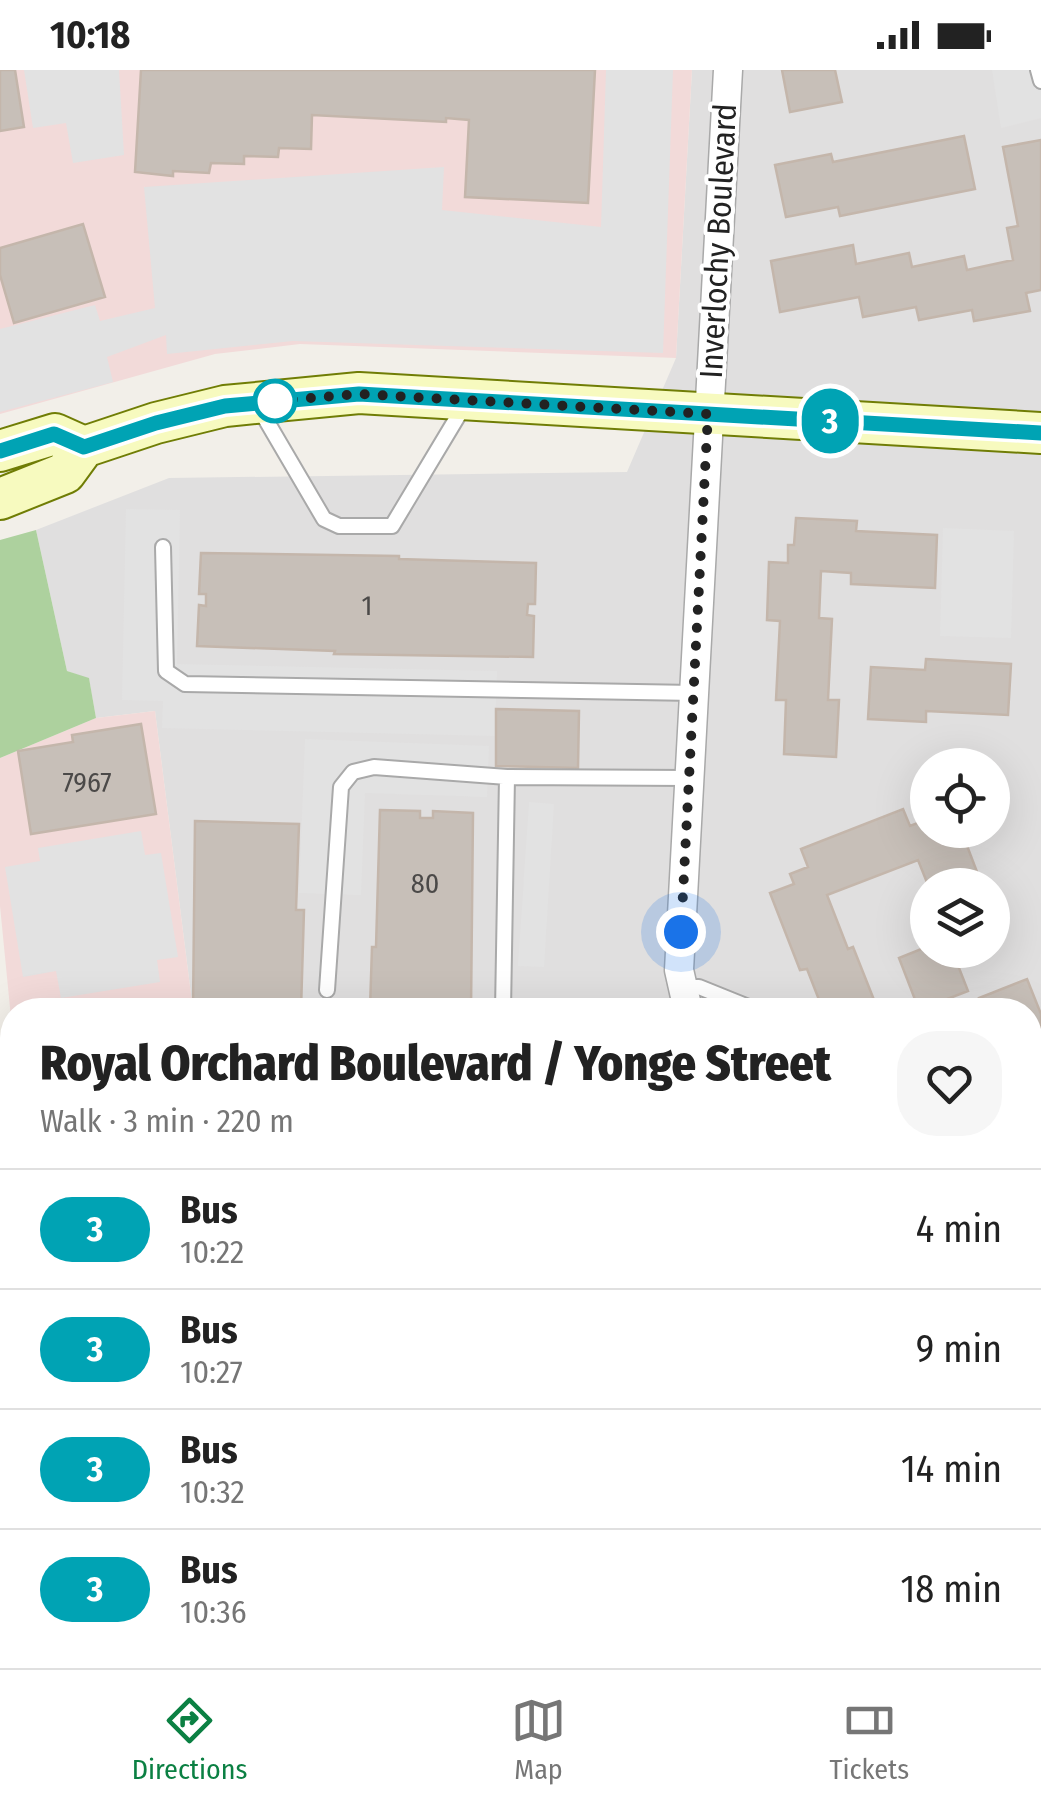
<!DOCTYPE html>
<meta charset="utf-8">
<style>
body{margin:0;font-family:"Fira Sans Condensed",sans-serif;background:#f6f6f6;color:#222;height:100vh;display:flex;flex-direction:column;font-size:38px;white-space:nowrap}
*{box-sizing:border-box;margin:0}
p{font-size:32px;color:#767676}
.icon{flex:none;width:55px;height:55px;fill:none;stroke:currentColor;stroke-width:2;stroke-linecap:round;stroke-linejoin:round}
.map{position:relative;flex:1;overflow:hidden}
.drawer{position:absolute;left:0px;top:928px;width:1042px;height:672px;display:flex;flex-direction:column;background:#fff;border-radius:40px 40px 0 0;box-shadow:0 10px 40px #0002}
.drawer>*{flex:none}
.badge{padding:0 20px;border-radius:32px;font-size:35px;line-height:65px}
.buttons{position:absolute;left:910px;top:678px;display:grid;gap:20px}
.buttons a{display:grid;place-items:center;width:100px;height:100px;border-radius:50%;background:#fff;box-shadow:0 10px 40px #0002;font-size:50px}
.you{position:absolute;width:50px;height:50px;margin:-25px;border:8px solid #fff;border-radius:50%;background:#1a73e8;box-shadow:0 0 0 15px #1a73e833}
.map>.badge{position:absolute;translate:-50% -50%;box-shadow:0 0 0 5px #fff}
.round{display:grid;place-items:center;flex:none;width:105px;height:105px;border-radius:40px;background:#f6f6f6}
.summary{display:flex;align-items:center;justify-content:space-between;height:170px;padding:0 40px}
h1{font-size:48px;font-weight:800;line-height:75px}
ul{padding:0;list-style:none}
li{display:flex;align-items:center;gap:30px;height:120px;padding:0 40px;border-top:2px solid #e0e0e0}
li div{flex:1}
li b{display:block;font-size:38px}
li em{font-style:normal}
li .badge{min-width:110px;font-weight:700;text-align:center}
.status{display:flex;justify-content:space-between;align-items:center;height:70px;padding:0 50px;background:#fff;direction:ltr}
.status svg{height:28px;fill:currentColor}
.dock{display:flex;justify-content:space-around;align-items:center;height:140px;border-top:2px solid #e0e0e0;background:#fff;font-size:28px;color:#767676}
.dock a{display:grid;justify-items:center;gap:5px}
.dock .current{color:#0b8043}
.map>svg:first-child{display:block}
</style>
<div class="status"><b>10:18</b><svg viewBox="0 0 49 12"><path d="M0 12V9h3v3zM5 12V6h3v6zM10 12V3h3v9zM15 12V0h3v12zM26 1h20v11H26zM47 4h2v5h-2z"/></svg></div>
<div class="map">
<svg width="1041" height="1598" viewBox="0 0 1041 1598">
<rect width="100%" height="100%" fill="#f2efe9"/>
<!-- residential -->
<path fill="#e0dfdf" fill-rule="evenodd" d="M692,0H1041V1598H127L124,1588H1030V940H193L155,641L96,648L89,609L67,601L36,460L169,408L627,402L676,288ZM928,695H992V760H928ZM928,815H992V880H928Z"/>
<!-- commercial -->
<path fill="#f2dad9" d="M0,0H692L676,288L300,274L215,284L0,344Z
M155,641L193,940H12V958L0,836V688L96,648Z"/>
<!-- forest -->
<path fill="#add19e" d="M36,460L67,601L89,608L96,648L0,688V470Z"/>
<!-- parking -->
<path fill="#e2e2e2" d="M24,0H119L124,85L73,93L66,53L33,58Z
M606,0H673L663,283L293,271L167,284L166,265L107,287L113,312L0,342V259L95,235L100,251L155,238L144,117L444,97L442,140L601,157Z
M992,0H1041V48L1001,58Z
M126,439L180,440L177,594L497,601L495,666L162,658L163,631L122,630Z
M943,458L1014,461L1011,568L940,566Z
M305,669L489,676L487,727L365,723L361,825L299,823Z
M529,732L554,734L544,897L518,896Z
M141,761L145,785L161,783L178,887L157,890L160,912L61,928L56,901L23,907L5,797L40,791L38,778Z
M287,1588H393L376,1598H294Z"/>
<!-- building -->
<path fill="#c7bfb8" stroke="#c4b6ab" stroke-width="2.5" d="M0,0H15L24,57L0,61Z
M141,0H595L588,133L465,127L469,50L446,48V52L312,45L311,79L279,78L278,87L244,86V94L211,93L209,103L173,101V106L135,102Z
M782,0H835L842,32L790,42Z
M964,66L975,119L840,146L838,137L786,147L775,95L831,84L833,92Z
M1041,70V220L1026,223L1030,241L974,251L972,240L919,250L916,237L863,247L859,227L780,242L771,191L853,175L856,194L909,183L912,197L964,186L967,200L1013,190L1007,158L1018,156L1003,77Z
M83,154L105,227L14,253L0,205V178Z
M796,448L857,451L856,461L937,465L935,518L851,514V503L821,501L819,548L832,549L828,630H839L836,687L784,684L786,630H776L780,551L767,550L769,492L788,493V475H794Z
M201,483L399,486V489L536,493L535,534H528L527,545L534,546L533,587L334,584L335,581L197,576L199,535L206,536V524H199Z
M926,589L1011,594L1008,645L926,641V652L868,649L871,597L925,600Z
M496,639L579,641L578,698L496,696Z
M141,654L156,744L31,764L18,681L73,672L72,665Z
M903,739L910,756L928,749V760H961L982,815H928L918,790L827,825L848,879L853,877L878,940H823L807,899L800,900L770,823L794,814L790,804L808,797L801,779Z
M380,740L420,741V748H433V741L473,743L471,940L370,939L372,877H376Z
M195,751L299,754L296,840H304L301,940H193Z
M928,847V880H952L968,921L919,940L899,888L924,878L914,852Z
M1027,909L1041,944V1082L1030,1087V940H983L979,928Z
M1041,1173V1230L1030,1235V1177Z
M1041,1268V1336L1030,1308V1273Z
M525,1588H604L588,1598H532Z"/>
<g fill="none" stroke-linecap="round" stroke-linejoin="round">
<defs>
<path id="lane" d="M1038,0L1041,11
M259,338L324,449L339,456H392L464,336
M163,477L166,601L185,614L694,623
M683,917H699L756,940
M327,920L341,717L353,702L374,697L507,707L689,708
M503,940L507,707"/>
<path id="street" d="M688,940L679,900L728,0
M1030,1443L1041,1455
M1030,1576L1041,1536"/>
<path id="secondary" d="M0,381L55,364L84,377
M0,429L65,403L84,377L156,353L225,336L359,323L1041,363"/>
<path id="primary" d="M0,1253L12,1330
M54,1588L56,1598"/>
</defs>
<!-- lane casing -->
<use href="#lane" stroke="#a9a9a9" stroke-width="18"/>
<!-- street casing -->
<use href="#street" stroke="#a9a9a9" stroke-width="31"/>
<!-- secondary casing -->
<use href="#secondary" stroke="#707d05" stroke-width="44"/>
<!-- primary casing -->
<use href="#primary" stroke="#a06b00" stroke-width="49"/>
<!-- path -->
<path stroke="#fa8072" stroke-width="5" stroke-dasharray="5 5" stroke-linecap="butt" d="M828,1598L846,1588"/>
<!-- lane -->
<use href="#lane" stroke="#fff" stroke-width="14"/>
<!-- street -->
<use href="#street" stroke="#fff" stroke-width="28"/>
<!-- secondary -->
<use href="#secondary" stroke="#f7fabf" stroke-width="40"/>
<!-- primary -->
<use href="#primary" stroke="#fcd6a4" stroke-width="45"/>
</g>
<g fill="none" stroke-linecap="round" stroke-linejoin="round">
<defs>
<path id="line" d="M0,381L54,364L84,377L156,353L225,336L359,324L1041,363"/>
</defs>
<!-- line casing -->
<use href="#line" stroke="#fff" stroke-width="22"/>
<!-- line -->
<use href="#line" stroke="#00a3b4" stroke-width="15"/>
<!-- walk -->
<path stroke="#222" stroke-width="10" stroke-dasharray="0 18" d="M275,331L359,324L708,344L681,862"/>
</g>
<!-- markers -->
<circle fill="#fff" stroke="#00a3b4" stroke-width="5" cx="275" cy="331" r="20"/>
<g text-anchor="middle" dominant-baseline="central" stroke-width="8" stroke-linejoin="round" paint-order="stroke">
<!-- number labels -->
<g font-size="28" fill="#4b4948">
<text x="367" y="535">1</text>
<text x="87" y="712">7967</text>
<text x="425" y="813">80</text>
</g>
<!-- street labels -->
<g font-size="32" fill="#222" stroke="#fff">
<text transform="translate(718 171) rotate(-87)">Inverlochy Boulevard</text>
</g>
</g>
</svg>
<div class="buttons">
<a><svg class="icon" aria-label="locate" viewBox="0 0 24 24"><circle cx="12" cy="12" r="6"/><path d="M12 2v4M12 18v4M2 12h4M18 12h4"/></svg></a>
<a><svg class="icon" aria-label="layers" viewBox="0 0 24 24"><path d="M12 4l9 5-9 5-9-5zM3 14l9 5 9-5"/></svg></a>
</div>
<div class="you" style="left:681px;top:862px"></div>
<b class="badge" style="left:830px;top:351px;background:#00a3b4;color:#fff">3</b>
<section class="drawer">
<div class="summary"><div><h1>Royal Orchard Boulevard / Yonge Street</h1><p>Walk · 3 min · 220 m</p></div><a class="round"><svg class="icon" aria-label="heart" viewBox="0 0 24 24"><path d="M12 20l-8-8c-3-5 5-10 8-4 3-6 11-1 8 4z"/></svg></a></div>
<ul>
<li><span class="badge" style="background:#00a3b4;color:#fff">3</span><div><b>Bus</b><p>10:22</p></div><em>4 min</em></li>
<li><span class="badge" style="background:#00a3b4;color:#fff">3</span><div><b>Bus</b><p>10:27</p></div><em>9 min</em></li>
<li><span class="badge" style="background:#00a3b4;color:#fff">3</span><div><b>Bus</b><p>10:32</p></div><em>14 min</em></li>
<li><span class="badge" style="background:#00a3b4;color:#fff">3</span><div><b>Bus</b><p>10:36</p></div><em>18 min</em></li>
</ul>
</section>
</div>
<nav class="dock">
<a class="current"><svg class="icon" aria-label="directions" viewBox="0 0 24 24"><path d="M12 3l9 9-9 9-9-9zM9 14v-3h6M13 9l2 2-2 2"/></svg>Directions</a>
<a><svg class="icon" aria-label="map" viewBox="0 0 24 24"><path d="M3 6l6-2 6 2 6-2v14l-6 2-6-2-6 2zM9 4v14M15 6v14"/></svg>Map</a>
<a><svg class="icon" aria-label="tickets" viewBox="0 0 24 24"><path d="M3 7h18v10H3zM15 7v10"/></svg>Tickets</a>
</nav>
